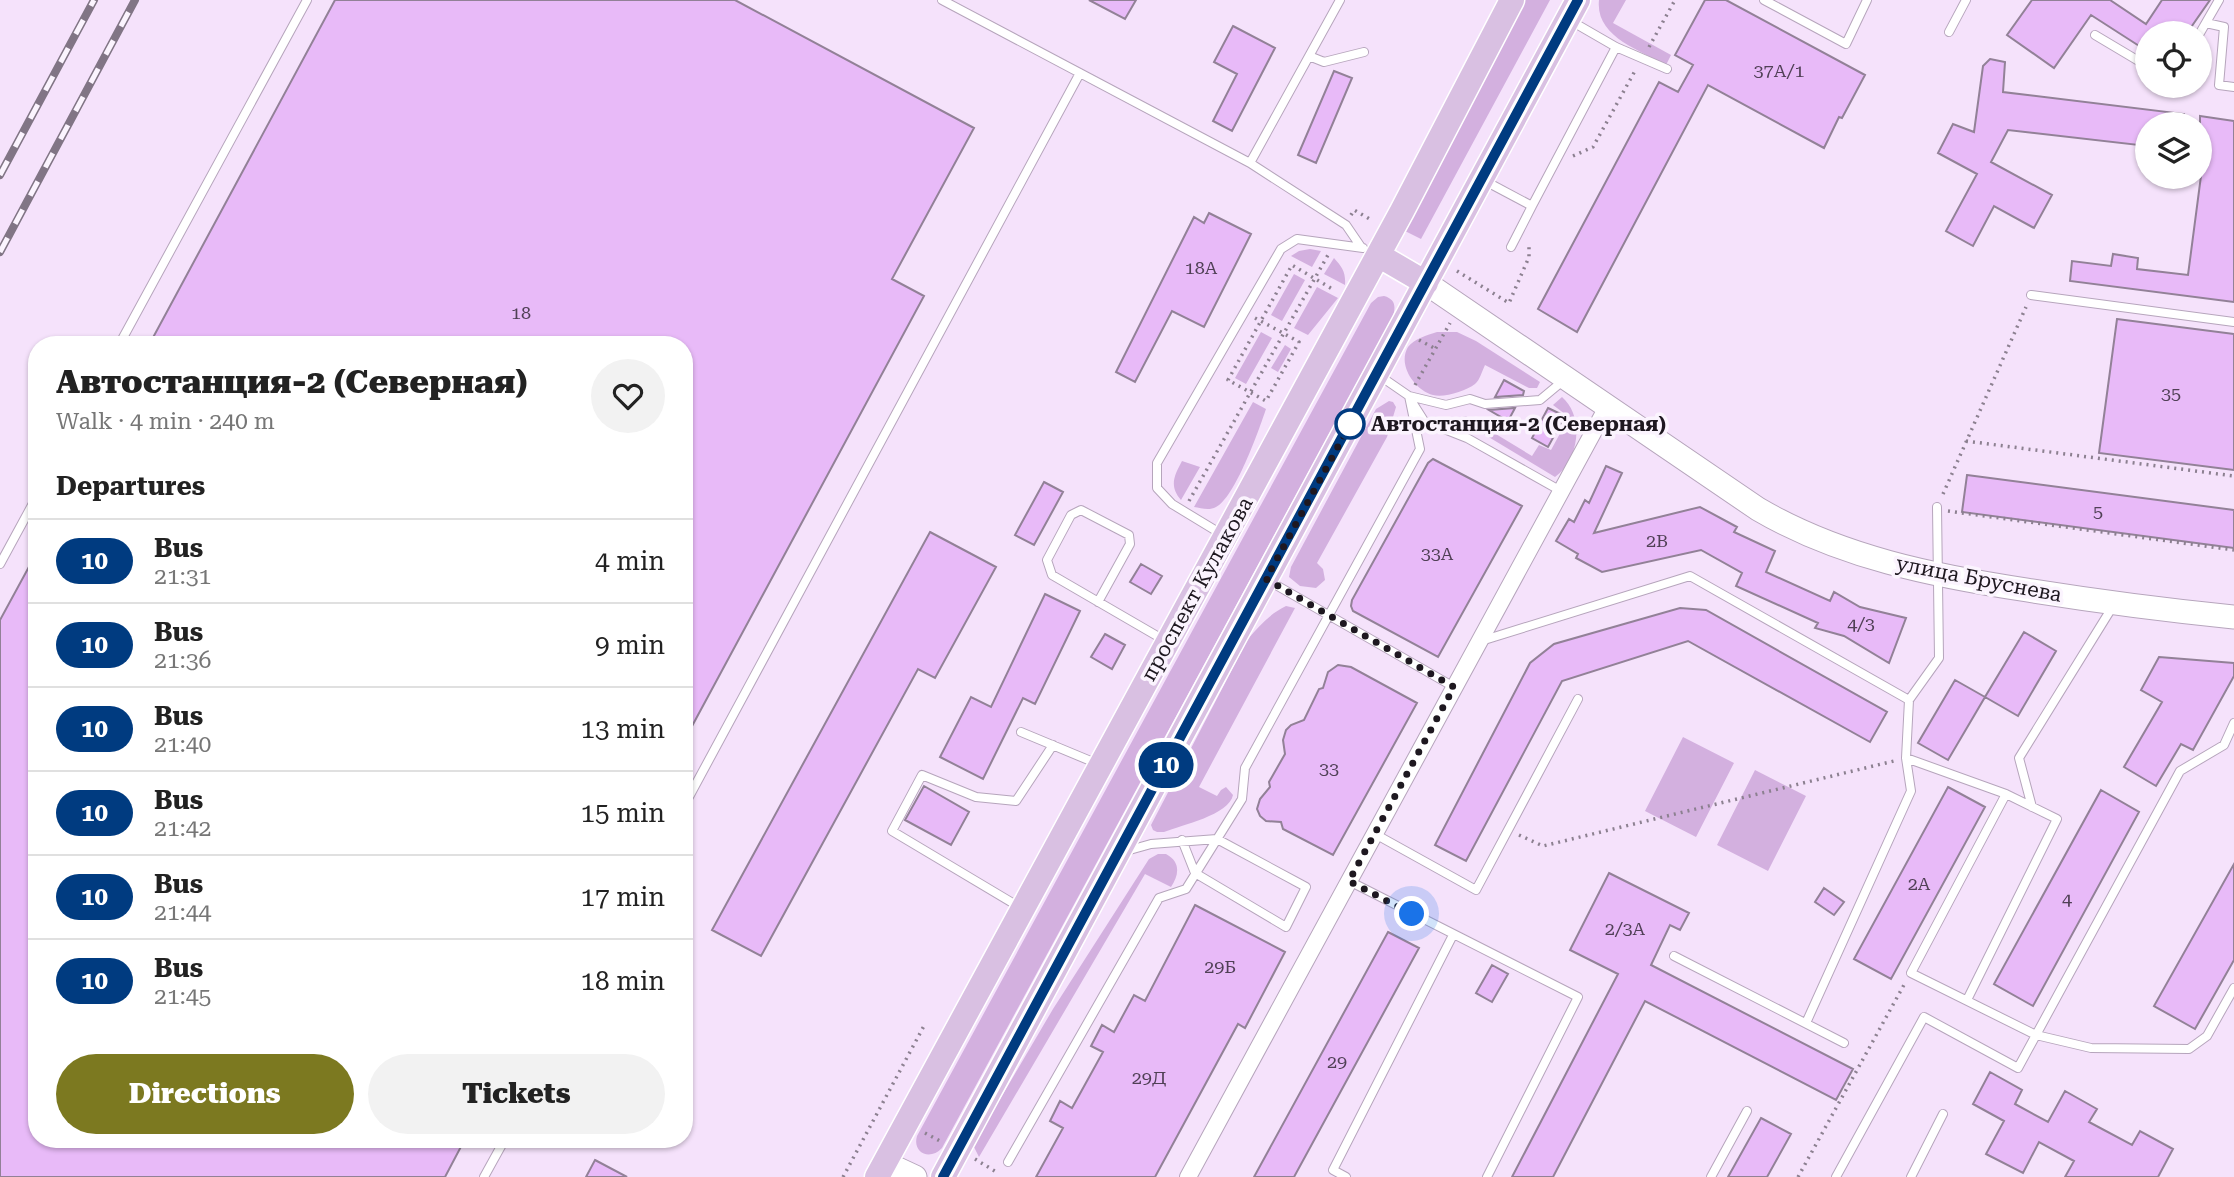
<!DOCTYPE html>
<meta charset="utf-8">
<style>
body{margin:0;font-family:"Roboto Serif",serif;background:#f2f2f2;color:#222;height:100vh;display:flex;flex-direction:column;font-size:26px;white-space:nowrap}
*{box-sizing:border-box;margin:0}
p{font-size:23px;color:#767676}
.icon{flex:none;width:38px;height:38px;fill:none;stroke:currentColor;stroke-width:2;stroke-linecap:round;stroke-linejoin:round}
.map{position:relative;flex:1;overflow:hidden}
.panel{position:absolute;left:28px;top:336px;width:665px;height:812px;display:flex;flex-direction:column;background:#fff;border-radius:28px;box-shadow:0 2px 5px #0004}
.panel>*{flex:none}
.badge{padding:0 14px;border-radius:23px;font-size:24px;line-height:46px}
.controls{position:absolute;left:2135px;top:21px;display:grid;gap:14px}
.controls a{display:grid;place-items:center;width:77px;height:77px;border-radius:50%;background:#fff;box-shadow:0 2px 5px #0004;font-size:35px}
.you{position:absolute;width:35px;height:35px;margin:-18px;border:5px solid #fff;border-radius:50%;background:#1a73e8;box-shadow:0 0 0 10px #1a73e833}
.map>.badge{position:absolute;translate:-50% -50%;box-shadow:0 0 0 4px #fff}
h2{padding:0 28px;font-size:26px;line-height:63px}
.round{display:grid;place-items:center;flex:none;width:74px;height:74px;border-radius:37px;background:#f2f2f2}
.head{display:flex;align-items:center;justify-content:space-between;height:119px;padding:0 28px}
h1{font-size:33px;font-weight:800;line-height:52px}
.button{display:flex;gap:14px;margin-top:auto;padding:14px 28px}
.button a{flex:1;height:80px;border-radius:42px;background:#7c7920;color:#fff;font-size:28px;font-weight:800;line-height:80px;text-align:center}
.button a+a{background:#f2f2f2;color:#222}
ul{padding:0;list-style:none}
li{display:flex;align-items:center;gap:21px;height:84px;padding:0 28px;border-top:2px solid #e0e0e0}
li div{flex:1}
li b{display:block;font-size:26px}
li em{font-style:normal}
li .badge{min-width:77px;font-weight:700;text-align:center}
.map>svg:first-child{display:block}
</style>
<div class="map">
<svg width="2234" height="1177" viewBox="0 0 2234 1177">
<rect width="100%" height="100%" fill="#f5e2fb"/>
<!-- green -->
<path fill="#d3b0df" d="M1524,0H1550L1421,239L1399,228Z
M1599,0H1626L1613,23L1671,55L1666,65C1640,50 1595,37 1599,0Z
M1310,249L1321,251L1312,267L1291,256L1299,251Z
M1334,258C1342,267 1346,272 1345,285L1324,274Z
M1294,274L1305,280L1282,321L1271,315Z
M1317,287L1338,298L1308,335L1294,328Z
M1384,296C1395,299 1396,306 1393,316L942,1148C930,1161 912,1153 917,1136L1371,303L1378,297Z
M1261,332L1272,338L1246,384L1235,378Z
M1437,332H1457L1476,341L1540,382L1537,388H1529L1485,365C1482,371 1480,380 1475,384C1466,391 1444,398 1433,395C1415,390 1397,365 1408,347C1414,339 1427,335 1437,332Z
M1285,345L1291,349L1278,372L1271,368Z
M1562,397C1585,417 1579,460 1555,477L1462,421V417L1466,416L1532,456L1539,445L1551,450L1569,417L1553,405Z
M1389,401L1393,402L1396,407L1387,437L1317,563L1323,569L1325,580L1316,588L1300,586L1289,577L1291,567L1376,409Z
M1253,402L1266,409C1259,430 1235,498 1216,507C1209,511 1201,508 1194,507Z
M1182,461L1200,467L1181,500C1169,486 1174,476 1182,461Z
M1286,606L1295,608L1199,787L1217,796L1221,790L1226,787L1233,795C1229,815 1182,825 1164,832H1157L1153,830L1151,825L1248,639C1259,626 1271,613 1286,606Z
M1683,737L1734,763L1696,837L1645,811Z
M1755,770L1806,796L1768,871L1717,845Z
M1158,854H1166C1181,862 1179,875 1171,887L1145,874L979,1157L973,1145L1053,1009L1149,859Z"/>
<!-- building -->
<path fill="#e8baf8" stroke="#928197" stroke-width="2" d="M335,0H735L974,128L892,279L924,296L684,741V345H149Z
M1089,0H1136L1125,19Z
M1705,0H1726L1865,75L1842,118L1839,117L1824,148L1708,85L1577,332L1538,309L1659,82L1678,92L1693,65L1675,55Z
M2032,0H2110L2146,24L2162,0H2210L2187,33H2147V51L2091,15L2054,68L2007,35Z
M1233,26L1275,48L1232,131L1213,121L1237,74L1214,62Z
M1990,59L2005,62L2003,92L2184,114L2183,124H2147V146L2008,130L1991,162L2052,195L2034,228L1994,206L1973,246L1946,231L1977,174L1938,153L1953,124L1974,132L1983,66Z
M1334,71L1352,78L1316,163L1298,155Z
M2200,116L2234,121V302L2070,281L2072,261L2111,266L2113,254L2138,258L2137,269L2188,275L2204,153H2200Z
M1209,213L1251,234L1204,327L1172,311L1135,382L1116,372L1194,217L1204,223Z
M2117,319L2234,334V470L2099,453Z
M1504,380L1524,391L1523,395L1495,397Z
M1515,408L1508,421L1489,410Z
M1548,408L1565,416L1548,447L1532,438Z
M1433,459L1522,506L1438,657L1353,611L1351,606L1352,600L1428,463Z
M1606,466L1622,473L1594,533L1700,507L1737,527L1734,532L1775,551L1766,572L1830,601L1834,592L1860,607L1906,618L1889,663L1844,636L1815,628L1818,623L1736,586L1742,573L1701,550L1602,572L1576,558L1578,554L1556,541L1569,519L1574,522L1585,500L1589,503Z
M1967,475L2234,510V548L1962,512Z
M1044,482L1063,492L1034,545L1015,535Z
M930,532L996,567L935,678L918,669L761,956L712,930Z
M37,552V1139H465L445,1177H0V620Z
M1141,564L1162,576L1151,594L1130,582Z
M1045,594L1080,611L1035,704L1023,698L983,779L940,757L971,697L991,707Z
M1680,608L1706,610L1887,712L1870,742L1688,641L1562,681L1466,861L1435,845L1530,663L1554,644Z
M2024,632L2056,651L2018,716L1985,697Z
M1105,634L1125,645L1112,669L1091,657Z
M2159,657L2234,663V676L2193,750L2181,744L2156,786L2124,767L2162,702L2141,690Z
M1338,665L1351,667L1417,703L1333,855L1283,829L1281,822L1266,821L1260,816L1257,809L1260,799L1270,787L1269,782L1285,754L1283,740L1286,730L1291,725L1304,720L1319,689L1323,688L1328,672Z
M1955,680L1985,697L1948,760L1918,743Z
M924,786L969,812L951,845L905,820Z
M1948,787L1985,807L1891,979L1854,959Z
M2101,790L2139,812L2033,1006L1994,984Z
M2234,864V960L2195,1029L2154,1006Z
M1609,873L1689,913L1680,930L1670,925L1651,965L1853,1069L1836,1100L1645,1001L1553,1177H1512L1618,974L1570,950Z
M1824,888L1844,902L1834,915L1815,902Z
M1195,905L1285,952L1245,1028L1238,1024L1155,1177H1036L1063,1128L1050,1121L1060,1101L1072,1108L1103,1052L1091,1046L1102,1025L1114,1032L1134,995L1145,1001Z
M1388,932L1419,948L1294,1177H1254Z
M1492,965L1508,974L1492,1002L1476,993Z
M1990,1072L2022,1090L2015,1104L2048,1122L2065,1091L2097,1109L2089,1122L2132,1145L2140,1131L2173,1149L2158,1177H2065L2074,1161L2039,1142L2023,1173L1986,1154L2004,1121L1973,1104Z
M1761,1118L1791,1134L1767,1177H1728Z
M595,1160L627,1177H586Z"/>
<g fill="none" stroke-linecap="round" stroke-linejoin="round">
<defs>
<path id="lane" d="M942,0L1250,163L1346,225L1361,247
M1764,0L1846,44L1867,0
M1571,21L1616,47L1667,69
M2206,23L2224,27L2219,85L2234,87
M1949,32L1966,0
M2200,33L2219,0
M2095,35L2147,66
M1309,56L1324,62L1364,52
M1250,163L1340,0
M1485,181L1532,206L1616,47
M1511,247L1532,206
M2031,295L2234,322
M119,345L307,0
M1380,376L1409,396L1446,405L1470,399L1485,404L1540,400L1564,380
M1412,402L1424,421L1467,438L1561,491
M1223,535L1172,504L1157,488V463L1281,249L1297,239L1363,248
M0,564L37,496
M1269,581L1454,687
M1098,602L1130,544L1129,535L1081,510L1071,515L1047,560L1052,575L1164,640
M1481,641L1690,576L1909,700
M2234,723L2224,745L2180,771L2036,1035L2091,1048L2189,1049L2207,1036L2234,988
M1021,732L1098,764
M684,806L1080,73
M2032,807L2019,758L2113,606
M1375,834L1476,890L1578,699
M1126,851L1151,844L1217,839L1306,887L1286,927L1195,873L1182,840
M1349,881L1578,997L1487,1177
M1021,908L892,831L922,775L976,797L1016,801L1053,745
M1674,956L1844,1043
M1967,1000L2057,819L2006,794
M1806,1023L1911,791L1906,758L1909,700L1939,658L1937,507
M1008,1162L1159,898L1186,889L1242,799L1245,768L1420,449L1409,396
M484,1177L505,1139
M1346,1177L1333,1170L1453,935
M1711,1177L1747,1111
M1836,1177L1924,1017L2018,1068L2036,1035L1911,973L2006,794L1906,758
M1911,1177L1943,1114"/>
<path id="street" d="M1188,1177L1607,407"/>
<path id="secondary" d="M1426,283L1758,509C1840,557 1934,576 2027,590C2096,601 2165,610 2234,617
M885,1163L915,1177"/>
<path id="primary" d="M1378,255L1426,283
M877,1177L1402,211L1512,0
M943,1177L1578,0"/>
</defs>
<!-- lane casing -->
<use href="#lane" stroke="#b6a5bc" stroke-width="10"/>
<!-- street casing -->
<use href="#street" stroke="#b6a5bc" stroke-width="18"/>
<!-- secondary casing -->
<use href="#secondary" stroke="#b6a5bc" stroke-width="25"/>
<!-- primary casing -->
<use href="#primary" stroke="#fff" stroke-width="27"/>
<!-- path -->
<path stroke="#8c8090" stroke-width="3.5" stroke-dasharray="2 5" stroke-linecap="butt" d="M1649,47L1675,0
M1573,156L1593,147L1636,69
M1351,215L1354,210L1373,221
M1457,271L1509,303L1529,257V243
M1255,318C1270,326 1285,334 1299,342L1266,401L1228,380L1292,265L1334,290
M1419,340L1436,349
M1415,385L1450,323
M1966,441L2234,476
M1943,494L2026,307
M1189,501L1328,255
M1948,511L2234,550
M1519,835L1543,846L1894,761
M925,1133L940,1141
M975,1159L998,1173
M843,1177L925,1024
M1798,1177L1905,983"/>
<!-- lane -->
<use href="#lane" stroke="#fff" stroke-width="8"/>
<!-- street -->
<use href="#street" stroke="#fff" stroke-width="16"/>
<!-- secondary -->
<use href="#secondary" stroke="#fff" stroke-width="23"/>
<!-- primary -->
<use href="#primary" stroke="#d9c0e2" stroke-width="24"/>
<defs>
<path id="rail" d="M0,175L94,0
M0,252L135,0"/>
</defs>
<!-- rail casing -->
<use href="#rail" stroke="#817585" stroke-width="8"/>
<!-- rail -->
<use href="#rail" stroke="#fbf4fe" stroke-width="5" stroke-dasharray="16" stroke-linecap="butt"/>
</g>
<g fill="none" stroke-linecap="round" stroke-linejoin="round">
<defs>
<path id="line" d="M943,1177L1578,0"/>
</defs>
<!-- line casing -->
<use href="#line" stroke="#fff" stroke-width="16"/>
<!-- line -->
<use href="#line" stroke="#003b80" stroke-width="10"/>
<!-- walk -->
<path stroke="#1e1820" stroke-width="7" stroke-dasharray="0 12.6" d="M1350,424L1353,419L1266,579L1454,687L1349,881L1412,914"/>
</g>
<!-- markers -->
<circle fill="#fff" stroke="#003b80" stroke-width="3.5" cx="1350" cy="424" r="14"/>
<g text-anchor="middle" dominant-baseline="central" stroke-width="7" stroke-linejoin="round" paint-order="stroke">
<!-- number labels -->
<g font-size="18" fill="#504056">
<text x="1779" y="70">37А/1</text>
<text x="1201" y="267">18А</text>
<text x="521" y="312">18</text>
<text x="2171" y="393">35</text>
<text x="2098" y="511">5</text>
<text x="1657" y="540">2В</text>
<text x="1437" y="553">33А</text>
<text x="1861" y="623">4/3</text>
<text x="1329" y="768">33</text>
<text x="1919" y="883">2А</text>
<text x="2067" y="898">4</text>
<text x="1625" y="928">2/3А</text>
<text x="1220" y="966">29Б</text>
<text x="1337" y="1061">29</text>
<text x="1149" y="1077">29Д</text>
</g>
<!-- stop labels -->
<g font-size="21" font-weight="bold" fill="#1e1820" stroke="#fbf4fe" text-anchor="start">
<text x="1371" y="424">Автостанция-2 (Северная)</text>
</g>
<!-- street labels -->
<g font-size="21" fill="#1e1820" stroke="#fbf4fe">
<text transform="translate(1979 579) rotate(11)">улица Бруснева</text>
<text transform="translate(1197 589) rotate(-61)">проспект Кулакова</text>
</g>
</g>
</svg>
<div class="controls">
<a><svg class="icon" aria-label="locate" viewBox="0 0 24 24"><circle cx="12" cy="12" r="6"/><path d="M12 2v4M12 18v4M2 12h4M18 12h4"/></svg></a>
<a><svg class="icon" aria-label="layers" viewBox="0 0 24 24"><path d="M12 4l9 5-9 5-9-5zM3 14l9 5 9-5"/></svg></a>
</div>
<div class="you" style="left:1412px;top:914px"></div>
<b class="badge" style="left:1166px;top:765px;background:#003b80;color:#fff">10</b>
<section class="panel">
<div class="head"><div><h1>Автостанция-2 (Северная)</h1><p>Walk · 4 min · 240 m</p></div><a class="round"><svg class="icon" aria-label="heart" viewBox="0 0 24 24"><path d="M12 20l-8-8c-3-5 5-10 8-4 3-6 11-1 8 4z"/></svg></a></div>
<h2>Departures</h2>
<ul>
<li><span class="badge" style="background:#003b80;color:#fff">10</span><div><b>Bus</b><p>21:31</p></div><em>4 min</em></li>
<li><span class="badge" style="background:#003b80;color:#fff">10</span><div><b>Bus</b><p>21:36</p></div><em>9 min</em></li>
<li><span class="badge" style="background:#003b80;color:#fff">10</span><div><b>Bus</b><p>21:40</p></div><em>13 min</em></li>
<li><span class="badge" style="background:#003b80;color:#fff">10</span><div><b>Bus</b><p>21:42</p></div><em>15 min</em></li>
<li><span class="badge" style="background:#003b80;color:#fff">10</span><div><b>Bus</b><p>21:44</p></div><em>17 min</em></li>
<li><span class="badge" style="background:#003b80;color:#fff">10</span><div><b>Bus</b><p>21:45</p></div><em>18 min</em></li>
</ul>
<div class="button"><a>Directions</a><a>Tickets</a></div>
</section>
</div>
